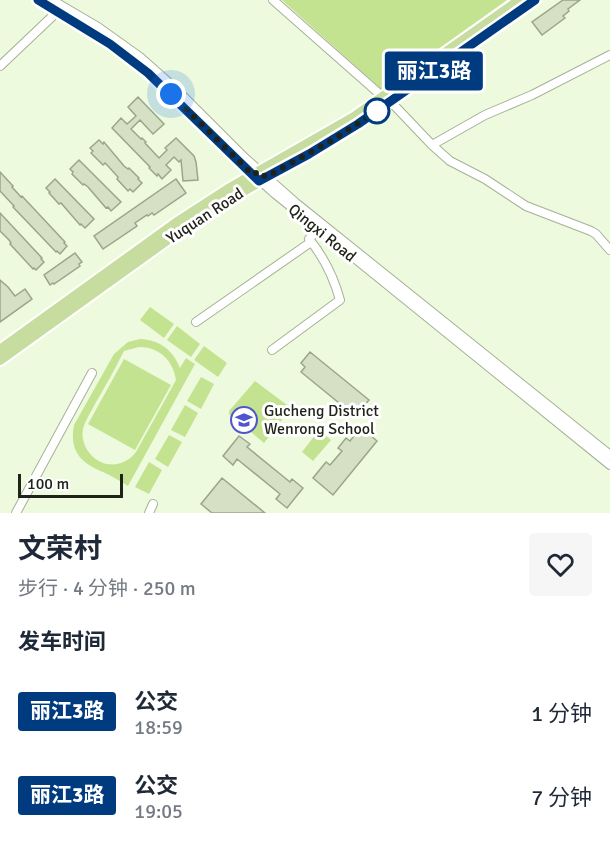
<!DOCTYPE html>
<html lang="zh">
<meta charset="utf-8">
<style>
body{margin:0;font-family:Signika,"Noto Sans SC",sans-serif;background:#f6f6f7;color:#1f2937;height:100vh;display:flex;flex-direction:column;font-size:22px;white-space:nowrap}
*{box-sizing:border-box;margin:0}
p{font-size:20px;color:#747a83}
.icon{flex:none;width:33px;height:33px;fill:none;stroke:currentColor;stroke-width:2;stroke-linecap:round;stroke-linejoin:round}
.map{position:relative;height:513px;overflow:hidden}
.sheet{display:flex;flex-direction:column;background:#fff;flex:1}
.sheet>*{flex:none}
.badge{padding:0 12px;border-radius:4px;font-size:21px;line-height:39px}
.scale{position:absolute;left:18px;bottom:15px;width:105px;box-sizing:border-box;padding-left:6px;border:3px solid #1f2318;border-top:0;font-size:16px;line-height:21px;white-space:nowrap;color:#1f2318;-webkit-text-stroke:4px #fff;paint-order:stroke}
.you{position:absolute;width:30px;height:30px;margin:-15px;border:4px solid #fff;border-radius:50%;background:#1a73e8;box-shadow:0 0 0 9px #1a73e833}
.map>.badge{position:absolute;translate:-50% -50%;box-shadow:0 0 0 3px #fff}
h2{padding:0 18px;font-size:22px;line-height:54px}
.round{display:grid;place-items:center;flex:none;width:63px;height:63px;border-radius:6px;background:#f6f6f7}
.overview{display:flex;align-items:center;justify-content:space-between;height:102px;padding:0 18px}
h1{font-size:28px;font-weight:700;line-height:45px}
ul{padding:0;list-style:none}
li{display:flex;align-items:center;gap:18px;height:84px;padding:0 18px}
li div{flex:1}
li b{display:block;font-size:22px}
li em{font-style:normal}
li .badge{min-width:66px;font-weight:700;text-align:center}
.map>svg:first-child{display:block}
</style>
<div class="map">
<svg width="610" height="513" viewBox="0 0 610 513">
<rect width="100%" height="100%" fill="#eefadd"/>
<!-- green -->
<path fill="#c4e390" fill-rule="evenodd" d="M282,0H507L382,90Z
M150,307L174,324L164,338L140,320Z
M177,326L200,344L191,357L167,340Z
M140,339C160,340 173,350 180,368L186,358L195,364L128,486C120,481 112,476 103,472C81,463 69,451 74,425L114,354L128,342ZM139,347C159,347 173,360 176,380L136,452C129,461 119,466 107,464C92,461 80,445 83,429C85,421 91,412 95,404C105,387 115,369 124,351Z
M204,346L227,363L218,377L194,360Z
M124,359L171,385L135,450L88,424Z
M201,377L214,384L201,409L187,401Z
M255,381L291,408L264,443L229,414V411Z
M185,405L198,413L185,437L171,430Z
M319,430L331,440L313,461L302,452Z
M169,435L182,442L168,467L155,459Z
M149,462L162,470L149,494L135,487Z"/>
<!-- building -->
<path fill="#d5e0c4" stroke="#9aa58a" stroke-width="1.5" d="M563,0H580L568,9L569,11L563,16L565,18L542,35L532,22Z
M138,97L164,124L153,134L140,120L131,129L141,139L142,138L146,142L145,143L159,158L167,150L165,148L176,138L194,156L196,162L198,180L183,181L181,160L179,162L174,157L166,165L171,170L162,179L158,174L157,176L149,168L150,167L112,128L121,118L127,124L136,116L128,107Z
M99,140L103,144L104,142L124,166L128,169L129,168L139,178L138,179L142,183L133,192L130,189L128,191L117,179L118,177L108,166L105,163L103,165L91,153L93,151L90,148Z
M79,160L121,202L111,211L108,207L106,208L88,187L84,184L83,185L72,174L73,172L70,169Z
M0,172L13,186L12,187L21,197L22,196L65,242L64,243L67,246L60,254L57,251L56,252L13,207L14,206L0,191Z
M55,179L94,219L85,228L81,224L80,225L61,203L59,204L49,193L50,192L46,188Z
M176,179L186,193L154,215L152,213L148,216L147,215L135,223L137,226L103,249L94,236Z
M0,213L42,258L41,259L44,262L36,270L34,268L33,269L10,244L11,243L9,240L0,231Z
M75,253L82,262L79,264L80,266L54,284L53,283L50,285L44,275Z
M0,280L8,287L15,296L25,289L32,299L0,322Z
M310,352L369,400L355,416L301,372L305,367L301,363Z
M361,427L377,441L333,495L313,478L326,462L330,465L342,451L338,448L346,438L350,441Z
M239,436L250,444L247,447L290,482L292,479L303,488L287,508L276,499L280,494L237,459L233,465L223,456Z
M222,478L265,513H212L201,504Z"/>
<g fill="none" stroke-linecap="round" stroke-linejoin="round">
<defs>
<path id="minor" d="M38,0C76,23 115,44 148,73C192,111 230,155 274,193L610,465
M52,0L98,27L140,57L176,89L245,158L296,203L610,455
M273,0L383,97
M0,66L58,11
M391,102L432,145L450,161L485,179L526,206L591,231L596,234L610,250
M432,145L485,115L532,95L610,55
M196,322L311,242
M272,350L340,300C334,278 323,256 309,239L318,230
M16,513L92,373
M149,513L153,504"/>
<path id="major" d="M0,350L176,223L230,188L354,117L520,0
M0,360L181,230L235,196L358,124L535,0"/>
</defs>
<!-- minor casing -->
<use href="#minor" stroke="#a6b196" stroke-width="10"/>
<!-- major casing -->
<use href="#major" stroke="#fff" stroke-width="14"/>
<!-- minor -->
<use href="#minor" stroke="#fff" stroke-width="8"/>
<!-- major -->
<use href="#major" stroke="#c7dc9f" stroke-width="10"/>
</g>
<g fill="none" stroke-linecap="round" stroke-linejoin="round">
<defs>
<path id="line" d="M38,0L110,44L148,73L259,181L309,154L358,124L535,0"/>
</defs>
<!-- line casing -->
<use href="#line" stroke="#fff" stroke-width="14"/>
<!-- line -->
<use href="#line" stroke="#003b80" stroke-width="9"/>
<!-- walk -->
<path stroke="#1f2318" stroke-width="6" stroke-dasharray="0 10.8" d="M171,94L253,175L259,171L266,177L334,139L377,111"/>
</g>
<!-- icons -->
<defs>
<symbol id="school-ring" viewBox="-11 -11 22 22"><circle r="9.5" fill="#fff" stroke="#4f56cd" stroke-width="1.5"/><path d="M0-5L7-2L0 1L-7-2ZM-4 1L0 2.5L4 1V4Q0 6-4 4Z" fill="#4f56cd"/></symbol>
</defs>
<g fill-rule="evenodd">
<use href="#school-ring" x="229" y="405" width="30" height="30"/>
</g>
<!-- markers -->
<circle fill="#fff" stroke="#003b80" stroke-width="3" cx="377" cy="111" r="12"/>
<g text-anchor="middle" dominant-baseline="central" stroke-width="6" stroke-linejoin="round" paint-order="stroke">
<!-- street labels -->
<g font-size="16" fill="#1f2318" stroke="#fff">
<text transform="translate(205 216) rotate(-33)">Yuquan Road</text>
<text transform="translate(322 233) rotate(39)">Qingxi Road</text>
</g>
<!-- poi labels -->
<g font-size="16" fill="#1f2318" stroke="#fff" text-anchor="start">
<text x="264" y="411">Gucheng District<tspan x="264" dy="18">Wenrong School</tspan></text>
</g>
</g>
</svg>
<div class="scale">100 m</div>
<div class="you" style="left:171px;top:94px"></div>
<b class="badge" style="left:434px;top:71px;background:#003b80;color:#fff">丽江3路</b>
</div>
<section class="sheet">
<div class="overview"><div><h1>文荣村</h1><p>步行 · 4 分钟 · 250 m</p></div><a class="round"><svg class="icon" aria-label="heart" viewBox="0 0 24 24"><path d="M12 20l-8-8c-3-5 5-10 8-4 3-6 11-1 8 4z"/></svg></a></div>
<h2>发车时间</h2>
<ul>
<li><span class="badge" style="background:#003b80;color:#fff">丽江3路</span><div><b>公交</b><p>18:59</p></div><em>1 分钟</em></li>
<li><span class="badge" style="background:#003b80;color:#fff">丽江3路</span><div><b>公交</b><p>19:05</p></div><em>7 分钟</em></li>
</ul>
</section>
